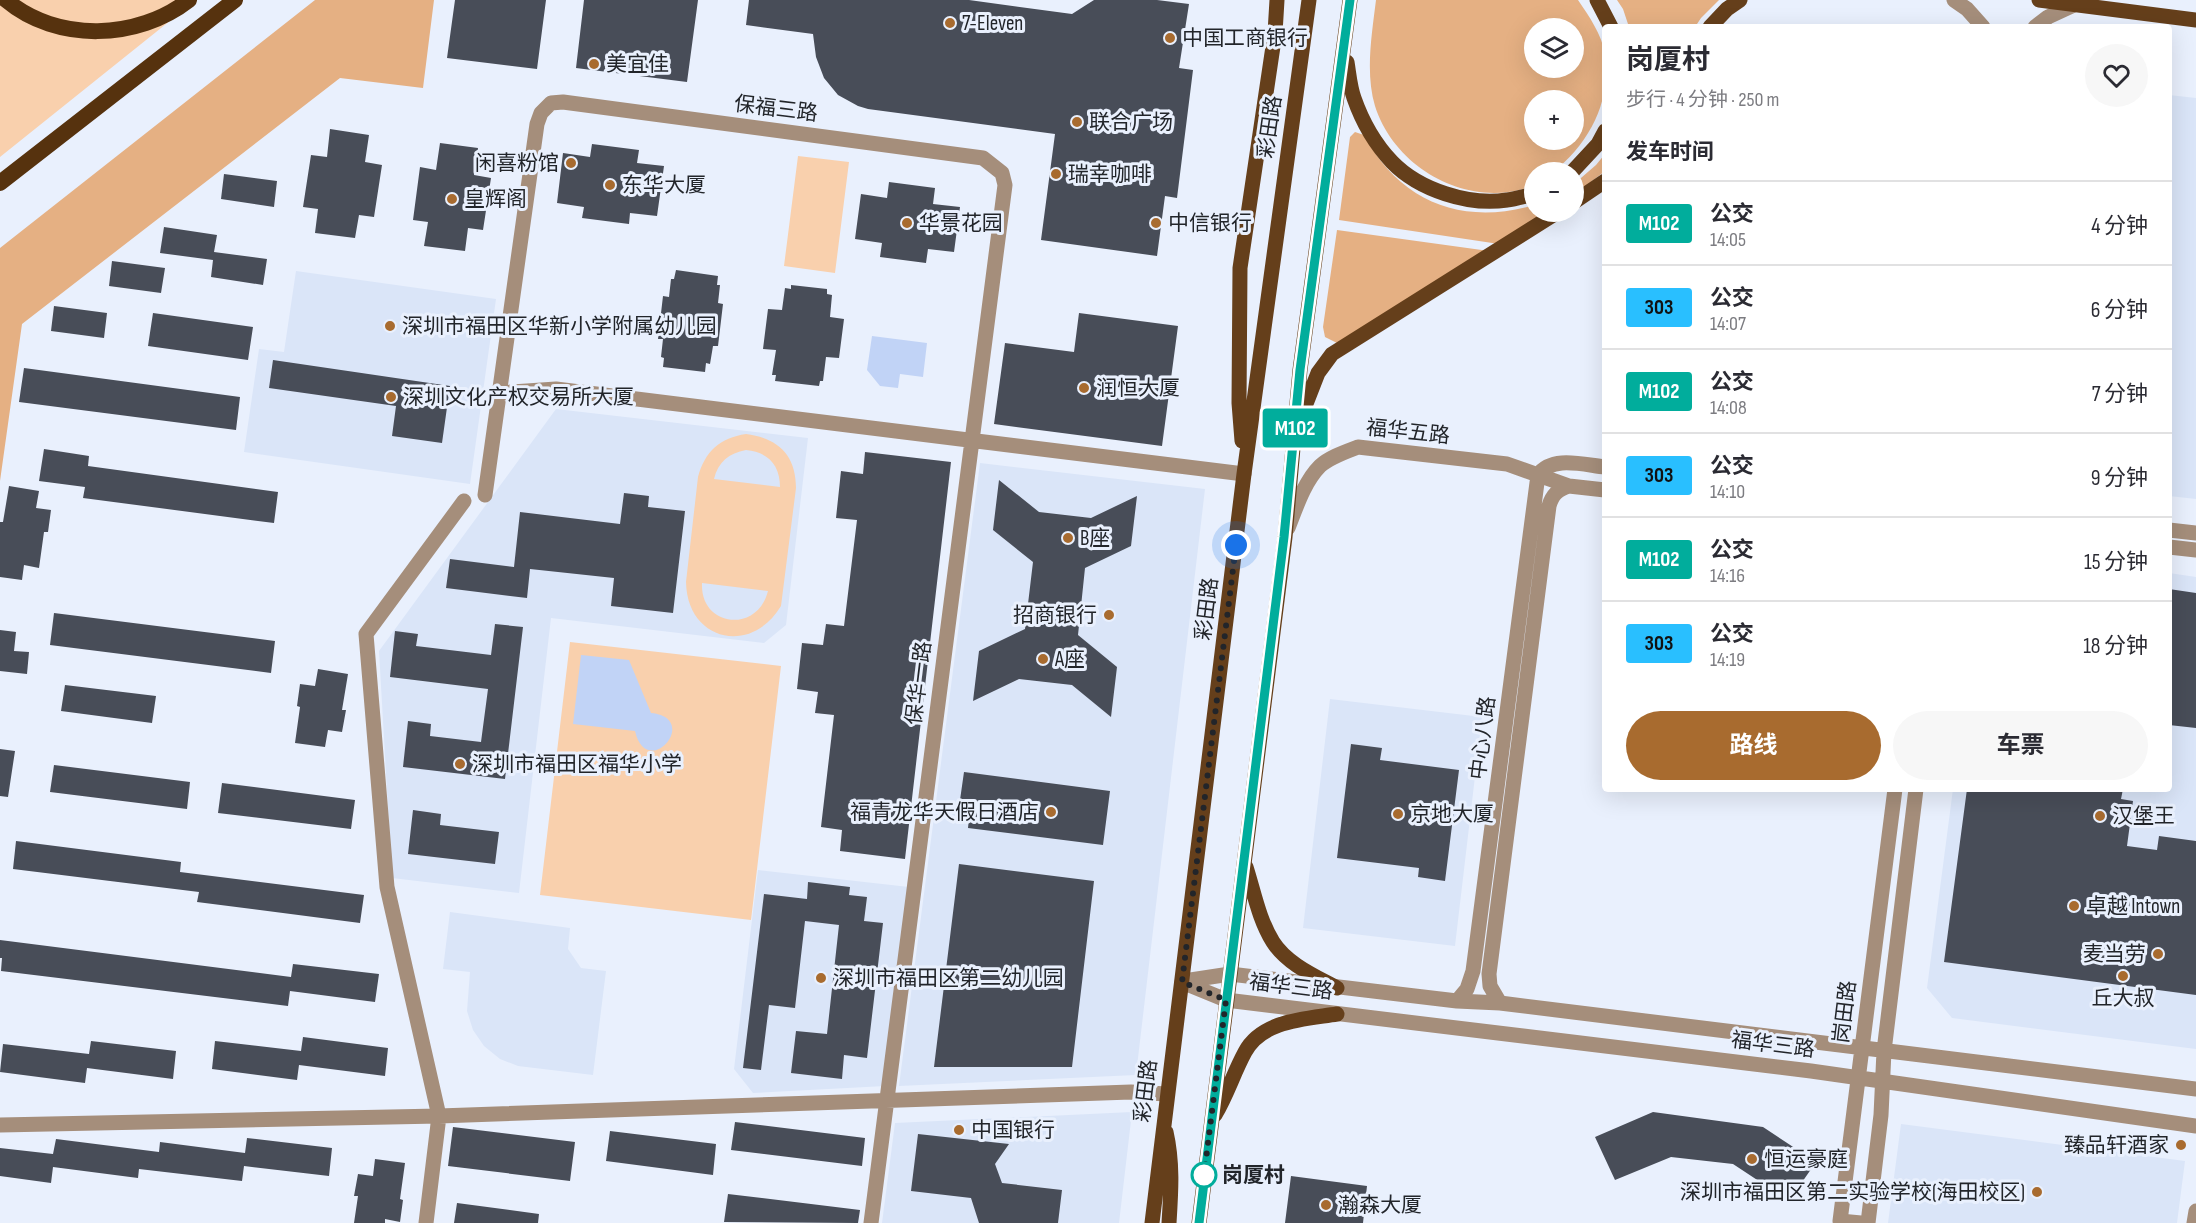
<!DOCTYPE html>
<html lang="zh">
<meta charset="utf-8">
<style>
body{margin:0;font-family:"Sofia Sans Condensed","Noto Sans SC",sans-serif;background:#f7f7f7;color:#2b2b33;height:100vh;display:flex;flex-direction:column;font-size:22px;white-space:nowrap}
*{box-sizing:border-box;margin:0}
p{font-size:20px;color:#7c7c81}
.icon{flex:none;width:33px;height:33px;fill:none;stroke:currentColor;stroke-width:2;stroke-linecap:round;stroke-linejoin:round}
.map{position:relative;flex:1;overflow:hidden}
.panel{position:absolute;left:1602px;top:24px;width:570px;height:768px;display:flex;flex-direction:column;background:#fff;border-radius:6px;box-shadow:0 6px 24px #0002}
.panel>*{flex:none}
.badge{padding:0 12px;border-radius:4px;font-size:21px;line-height:39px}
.tools{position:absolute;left:1524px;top:18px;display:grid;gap:12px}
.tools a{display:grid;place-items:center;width:60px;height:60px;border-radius:50%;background:#fff;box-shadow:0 6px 24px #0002;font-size:30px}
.you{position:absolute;width:30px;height:30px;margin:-15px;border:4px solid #fff;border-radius:50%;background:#1a73e8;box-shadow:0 0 0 9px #1a73e833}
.map>.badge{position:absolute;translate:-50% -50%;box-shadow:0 0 0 3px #fff}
h2{padding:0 24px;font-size:22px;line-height:54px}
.round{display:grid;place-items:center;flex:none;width:63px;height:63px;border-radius:32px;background:#f7f7f7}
.head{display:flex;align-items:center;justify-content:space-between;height:102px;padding:0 24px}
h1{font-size:28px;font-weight:700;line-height:45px}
.action{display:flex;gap:12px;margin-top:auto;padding:12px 24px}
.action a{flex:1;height:69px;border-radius:36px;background:#a86b2f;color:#fff;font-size:24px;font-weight:700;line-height:69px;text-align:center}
.action a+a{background:#f7f7f7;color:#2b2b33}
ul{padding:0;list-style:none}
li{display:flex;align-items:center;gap:18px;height:84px;padding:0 24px;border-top:2px solid #e1e1e2}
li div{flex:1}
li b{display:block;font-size:22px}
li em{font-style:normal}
li .badge{min-width:66px;font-weight:700;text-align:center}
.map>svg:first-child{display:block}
</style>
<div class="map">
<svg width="2196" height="1223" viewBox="0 0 2196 1223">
<rect width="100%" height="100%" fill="#e9f0fd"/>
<!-- built -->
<path fill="#dae5f8" d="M2169,95L2196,98V499L2169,496Z
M296,271L496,299L470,484L244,452L259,349L284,352Z
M556,409L808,438L786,625L764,643L551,618L519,893L392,878L379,651Z
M980,463L1205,489L1136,1075L899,1086Z
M2169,573L2196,577V1049L1952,1018L1927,988L1953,789H2169Z
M1330,699L1482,717L1455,946L1303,928Z
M758,870L909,887L885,1086L753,1093L734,1069Z
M450,912L570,928L568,949L581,968L606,971L593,1075L518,1066L500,1059L484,1046L473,1030L467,1011L470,972L443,969Z
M1132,1112L1119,1223H882L895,1123Z
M1901,1124L2185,1161L2177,1223H1888Z"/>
<!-- green -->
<path fill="#f9d0ad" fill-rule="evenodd" d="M0,0H196L0,157Z
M798,156L849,162L835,273L784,266Z
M746,434C778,438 796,455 796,488L781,606C751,656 687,641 686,582L698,477C705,451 720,438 746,434ZM746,450C768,452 780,465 780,487L714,479C718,462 729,453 746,450ZM702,583L768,591C757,634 700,627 702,583Z
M570,642L781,666L751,920L540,895Z"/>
<!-- forest -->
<path fill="#e5b083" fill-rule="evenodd" d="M315,0H434L423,88L340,78L22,324L0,481V248Z
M1376,0H1578C1589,16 1602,35 1605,54C1612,101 1589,144 1553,172H1534V185C1472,211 1395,170 1375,106C1365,73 1372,33 1376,0ZM1534,28H1574V68H1534ZM1534,100H1574V140H1534Z
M1617,0H1719L1701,18L1695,27H1629L1623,9Z
M1355,132L1364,135C1400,202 1462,226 1534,205V212H1549L1499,244L1339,220L1350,137Z
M1605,154V171L1574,195V184L1596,165Z
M1337,230L1489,251L1339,344L1325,337L1323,327Z"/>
<!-- water -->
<path fill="#c1d3f6" d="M872,336L927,343L923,377L900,374L898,388L880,386L867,370Z
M581,655L629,660L651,713C702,718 647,782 635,731L573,724Z"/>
<!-- building -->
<path fill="#484d58" d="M455,0H546L537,69L447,58Z
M584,0H698L687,82L576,68Z
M749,0H969L1072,14L1094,0H1157L1189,4L1179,68L1193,70L1177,198L1165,196L1157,256L1041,240L1055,134L868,109L858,106L838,95L824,78L816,57L813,34L746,25Z
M330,129L369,135L365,162L382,165L374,217L359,215L355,238L315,233L318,209L303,207L311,155L327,157Z
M440,143L478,148L474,175L491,178L483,230L468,228L465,251L424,246L428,222L413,220L420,167L436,170Z
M592,144L639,150L637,163L664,166L657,216L630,213L629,224L582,218L584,207L557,203L563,153L590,157Z
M224,174L277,181L274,207L221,199Z
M889,182L935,188L933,204L960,207L954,252L928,249L926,263L880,257L882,243L855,239L861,194L887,198Z
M164,227L217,235L214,252L267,259L263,285L211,277L213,260L160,253Z
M112,261L165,268L161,293L109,286Z
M676,270L718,276L717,285H720L718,303L723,304L718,346H713L710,364L706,363L705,372L663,367L664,358L661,357L663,339H658L663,296L669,297L671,279H674Z
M791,285L827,289V294L832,295L830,317L844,319L839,358L826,357L823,381H820L819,386L775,381L776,375H772L776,350L763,349L768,309L782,310L785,288L791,289Z
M54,306L107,313L104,338L51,331Z
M153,313L253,327L248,360L148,346Z
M1079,313L1178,326L1162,446L994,424L1005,343L1074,352Z
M273,360L450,386L442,443L392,436L396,406L269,388Z
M24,368L240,397L236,430L19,402Z
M44,449L89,456L88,466L278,492L274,523L83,498L85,487L39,481Z
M865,452L951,462L905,859L840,851L842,830L821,827L834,715L815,713L818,692L797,689L802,643L823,645L826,624L844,626L857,520L836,518L841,471L863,474Z
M999,480L1039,512L1091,518L1137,496L1131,546L1085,568L1078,635L1117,667L1111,717L1072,685L1019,679L973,701L979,651L1025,629L1033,562L993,530Z
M9,486L39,491L36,508L51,510L48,532H44L39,568L24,565L22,580L0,577V522H3Z
M624,493L649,496L648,507L685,511L673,613L611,606L614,578L530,569L527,598L446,588L450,559L514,567L520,512L620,524Z
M2169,589L2196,593V728L2169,725Z
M54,613L275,641L271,673L50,645Z
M495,624L523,627L505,779L403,767L408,721L431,724L430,736L481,742L488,689L390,677L395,631L418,634L416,646L491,655Z
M0,630L16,632L14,651L29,652L27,674L0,671Z
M318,669L348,674L342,710H346L342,732L328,730L325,747L295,743L300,707L297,706L300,684L315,686Z
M65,685L156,696L152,723L61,711Z
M1351,744L1382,748L1380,760L1459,770L1445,881L1418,877L1419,868L1337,858Z
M0,749L15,751L8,797L0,796Z
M54,765L190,782L187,809L50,792Z
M964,772L1110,791L1103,845L968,828L970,808L959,807Z
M222,783L355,800L351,829L218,813Z
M1967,789H2123L2121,799L2133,801L2127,846L2157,850L2159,836L2196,841V995L1944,962Z
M413,810L441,814L440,825L499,832L495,864L408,854Z
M16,841L181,862L180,872L364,895L360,923L197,902L199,892L13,869Z
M959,864L1094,881L1072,1067H934Z
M808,882L850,887L849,895L867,897L864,921L883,923L867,1058L844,1055L842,1079L791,1073L796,1031L827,1034L839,925L805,921L795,1008L769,1005L761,1070L743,1068L764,894L807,899Z
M0,940L291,977L293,964L379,974L375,1002L290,991L288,1006L1,971L2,958H0Z
M303,1037L388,1048L385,1076L299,1065L297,1080L212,1069L215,1041L301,1051Z
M91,1041L176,1051L173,1079L87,1068L85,1083L0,1072L3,1044L89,1054Z
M1653,1112L1763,1127L1816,1162L1789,1201L1733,1164L1671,1157L1615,1180L1595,1137Z
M735,1122L865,1138L862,1166L731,1150Z
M453,1127L575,1142L570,1181L448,1166Z
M610,1131L716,1144L713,1175L606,1161Z
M918,1134L1009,1144L995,1164L1002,1183L1062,1190L1058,1223H979L971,1198L911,1191Z
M247,1138L332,1148L329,1176L244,1166L242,1181L139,1169L138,1178L53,1167L51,1183L0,1176V1148L53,1154L56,1139L159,1152L160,1142L245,1153Z
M375,1159L405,1163L400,1199L403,1200L400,1222L385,1219V1223H354L358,1196H354L358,1174L373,1176Z
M1291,1176L1367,1186L1363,1223H1285Z
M728,1194L860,1210L858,1223L724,1222Z
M457,1203L539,1214L538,1223H454Z"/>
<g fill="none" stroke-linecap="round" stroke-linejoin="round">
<!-- minor -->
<path stroke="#a58e7b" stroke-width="15" d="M499,393L556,389L1244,474
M485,495L537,124L541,113L551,103L563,102L983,158L1002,173L1005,185L871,1223
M0,1125L439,1116L1131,1092L1167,1094
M426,1223L439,1116L387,887L366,634L464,501
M2194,1223L2196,1211"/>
<!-- tertiary -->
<path stroke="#a58e7b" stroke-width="15" d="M1954,0L1967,9L1983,27
M2035,27L2048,17L2074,5
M1288,528C1296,508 1304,482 1320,466C1330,457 1345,452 1358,447L1507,464L1569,486L1605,490
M2169,530L2196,533
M2169,547L2196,550
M1184,981L1230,974L1457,1001L1500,1003L2196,1089
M1182,982L1226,1000L1811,1071L2196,1126
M1457,1001L1467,989L1473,971L1538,475C1552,455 1584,465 1605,467
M1500,1003L1490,986L1489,974L1549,506C1552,495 1558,489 1569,486
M1861,1223L1840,1221L1895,789
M1868,1223L1881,1115L1884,1051L1916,789"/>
<!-- primary -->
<path stroke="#653f1b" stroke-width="15" d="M1597,0L1611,27
M2039,0L2196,20
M1710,27L1727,9L1740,0
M1347,62C1349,74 1350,87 1354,98C1362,121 1375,144 1392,162C1419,190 1469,206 1507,200C1516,199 1526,196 1534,194
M1572,172L1598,144L1605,131
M1574,202L1605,181
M1302,414L1318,373L1332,354L1558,212
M1242,441L1239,403L1240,268L1275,33L1277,0
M1246,867C1254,892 1259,920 1273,942C1287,964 1315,976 1337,988
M1215,1115C1227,1095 1234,1072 1245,1052C1262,1020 1306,1019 1337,1014
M1166,1132C1173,1163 1171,1192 1169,1223
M1152,1223L1244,474L1309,0
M1199,1223L1285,537L1300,370L1350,0"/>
<!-- trunk -->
<path stroke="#56320e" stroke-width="16" d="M6,0C57,43 138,40 189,0
M0,183L235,0"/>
</g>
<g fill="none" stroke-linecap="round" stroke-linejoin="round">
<defs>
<path id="line" d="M1199,1223L1284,537L1300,370L1350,0"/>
</defs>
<!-- line casing -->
<use href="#line" stroke="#fff" stroke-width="14"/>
<!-- line -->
<use href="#line" stroke="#01ad9c" stroke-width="9"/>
<!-- walk -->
<path stroke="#22252a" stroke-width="6" stroke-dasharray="0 10.8" d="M1204,1175L1226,1000L1182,982L1236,545"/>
</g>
<!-- markers -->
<g fill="#a86b2f" stroke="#e9f0fd" stroke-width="2">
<circle cx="950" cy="23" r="6"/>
<circle cx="1170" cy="38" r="6"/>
<circle cx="594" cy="64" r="6"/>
<circle cx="1077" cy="122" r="6"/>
<circle cx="571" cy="163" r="6"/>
<circle cx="1056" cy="174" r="6"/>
<circle cx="610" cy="185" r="6"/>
<circle cx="452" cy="199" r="6"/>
<circle cx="907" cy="223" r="6"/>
<circle cx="1156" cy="223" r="6"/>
<circle cx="390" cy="326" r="6"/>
<circle cx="1084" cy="388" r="6"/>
<circle cx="391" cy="397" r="6"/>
<circle cx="1068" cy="538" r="6"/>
<circle cx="1109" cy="615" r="6"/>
<circle cx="1043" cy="659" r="6"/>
<circle cx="460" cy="764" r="6"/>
<circle cx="1051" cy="812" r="6"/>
<circle cx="1398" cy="814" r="6"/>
<circle cx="2100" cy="816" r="6"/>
<circle cx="2074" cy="906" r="6"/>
<circle cx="2158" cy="954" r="6"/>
<circle cx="2123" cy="976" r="6"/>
<circle cx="821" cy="978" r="6"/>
<circle cx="959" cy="1130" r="6"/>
<circle cx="2181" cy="1145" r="6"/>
<circle cx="1752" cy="1159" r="6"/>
<circle cx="2037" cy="1192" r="6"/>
<circle cx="1326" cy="1205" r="6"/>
</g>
<circle fill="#fff" stroke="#01ad9c" stroke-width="3" cx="1204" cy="1175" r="12"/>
<g text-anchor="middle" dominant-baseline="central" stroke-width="6" stroke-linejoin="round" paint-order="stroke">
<!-- poi labels -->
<g font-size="21" fill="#22252a" stroke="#e9f0fd" text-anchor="start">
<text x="962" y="23">7-Eleven</text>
<text x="1182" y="38">中国工商银行</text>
<text x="606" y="64">美宜佳</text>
<text x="1089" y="122">联合广场</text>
<text x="559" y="163" text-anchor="end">闲喜粉馆</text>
<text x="1068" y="174">瑞幸咖啡</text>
<text x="622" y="185">东华大厦</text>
<text x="464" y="199">皇辉阁</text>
<text x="919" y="223">华景花园</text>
<text x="1168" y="223">中信银行</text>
<text x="402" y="326">深圳市福田区华新小学附属幼儿园</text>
<text x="1096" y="388">润恒大厦</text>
<text x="403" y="397">深圳文化产权交易所大厦</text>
<text x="1080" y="538">B座</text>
<text x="1097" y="615" text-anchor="end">招商银行</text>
<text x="1055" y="659">A座</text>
<text x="472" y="764">深圳市福田区福华小学</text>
<text x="1039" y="812" text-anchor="end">福青龙华天假日酒店</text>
<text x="1410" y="814">京地大厦</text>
<text x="2112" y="816">汉堡王</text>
<text x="2086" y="906">卓越 Intown</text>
<text x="2146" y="954" text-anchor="end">麦当劳</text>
<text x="833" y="978">深圳市福田区第二幼儿园</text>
<text x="2123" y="998" text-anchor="middle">丘大叔</text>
<text x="971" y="1130">中国银行</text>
<text x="2169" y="1145" text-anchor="end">臻品轩酒家</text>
<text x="1764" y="1159">恒运豪庭</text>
<text x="2025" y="1192" text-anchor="end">深圳市福田区第二实验学校(海田校区)</text>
<text x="1338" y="1205">瀚森大厦</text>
</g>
<!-- street labels -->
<g font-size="21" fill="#22252a" stroke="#e9f0fd">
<text transform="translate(776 109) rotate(7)">保福三路</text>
<text transform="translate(1270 127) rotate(-82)">彩田路</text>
<text transform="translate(1408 432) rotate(6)">福华五路</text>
<text transform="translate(1207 609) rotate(-83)">彩田路</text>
<text transform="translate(919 683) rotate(-83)">保华一路</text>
<text transform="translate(1483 738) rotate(-83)">中心八路</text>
<text transform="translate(1291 987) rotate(7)">福华三路</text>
<text transform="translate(1845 1012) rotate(-83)">岗田路</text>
<text transform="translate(1773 1045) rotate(7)">福华三路</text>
<text transform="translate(1146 1091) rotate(-83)">彩田路</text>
</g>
<!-- stop labels -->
<g font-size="21" font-weight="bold" fill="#22252a" stroke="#e9f0fd" text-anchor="start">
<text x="1222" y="1175">岗厦村</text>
</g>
</g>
</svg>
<div class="tools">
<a><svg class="icon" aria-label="layers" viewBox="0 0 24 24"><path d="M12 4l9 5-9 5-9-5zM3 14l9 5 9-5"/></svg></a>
<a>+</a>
<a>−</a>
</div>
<div class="you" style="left:1236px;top:545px"></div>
<b class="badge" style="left:1295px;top:428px;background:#01ad9c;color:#fff">M102</b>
<section class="panel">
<div class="head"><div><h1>岗厦村</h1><p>步行 · 4 分钟 · 250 m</p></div><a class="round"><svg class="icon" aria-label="heart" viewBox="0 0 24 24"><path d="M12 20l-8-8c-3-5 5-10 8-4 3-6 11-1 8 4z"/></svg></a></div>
<h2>发车时间</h2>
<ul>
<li><span class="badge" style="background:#01ad9c;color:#fff">M102</span><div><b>公交</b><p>14:05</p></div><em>4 分钟</em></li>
<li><span class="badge" style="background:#29bfff;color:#111">303</span><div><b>公交</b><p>14:07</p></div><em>6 分钟</em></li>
<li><span class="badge" style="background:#01ad9c;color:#fff">M102</span><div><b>公交</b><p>14:08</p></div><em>7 分钟</em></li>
<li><span class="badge" style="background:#29bfff;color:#111">303</span><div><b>公交</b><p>14:10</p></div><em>9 分钟</em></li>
<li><span class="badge" style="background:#01ad9c;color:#fff">M102</span><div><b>公交</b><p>14:16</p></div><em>15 分钟</em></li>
<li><span class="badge" style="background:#29bfff;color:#111">303</span><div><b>公交</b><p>14:19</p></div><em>18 分钟</em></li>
</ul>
<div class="action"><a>路线</a><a>车票</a></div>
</section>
</div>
